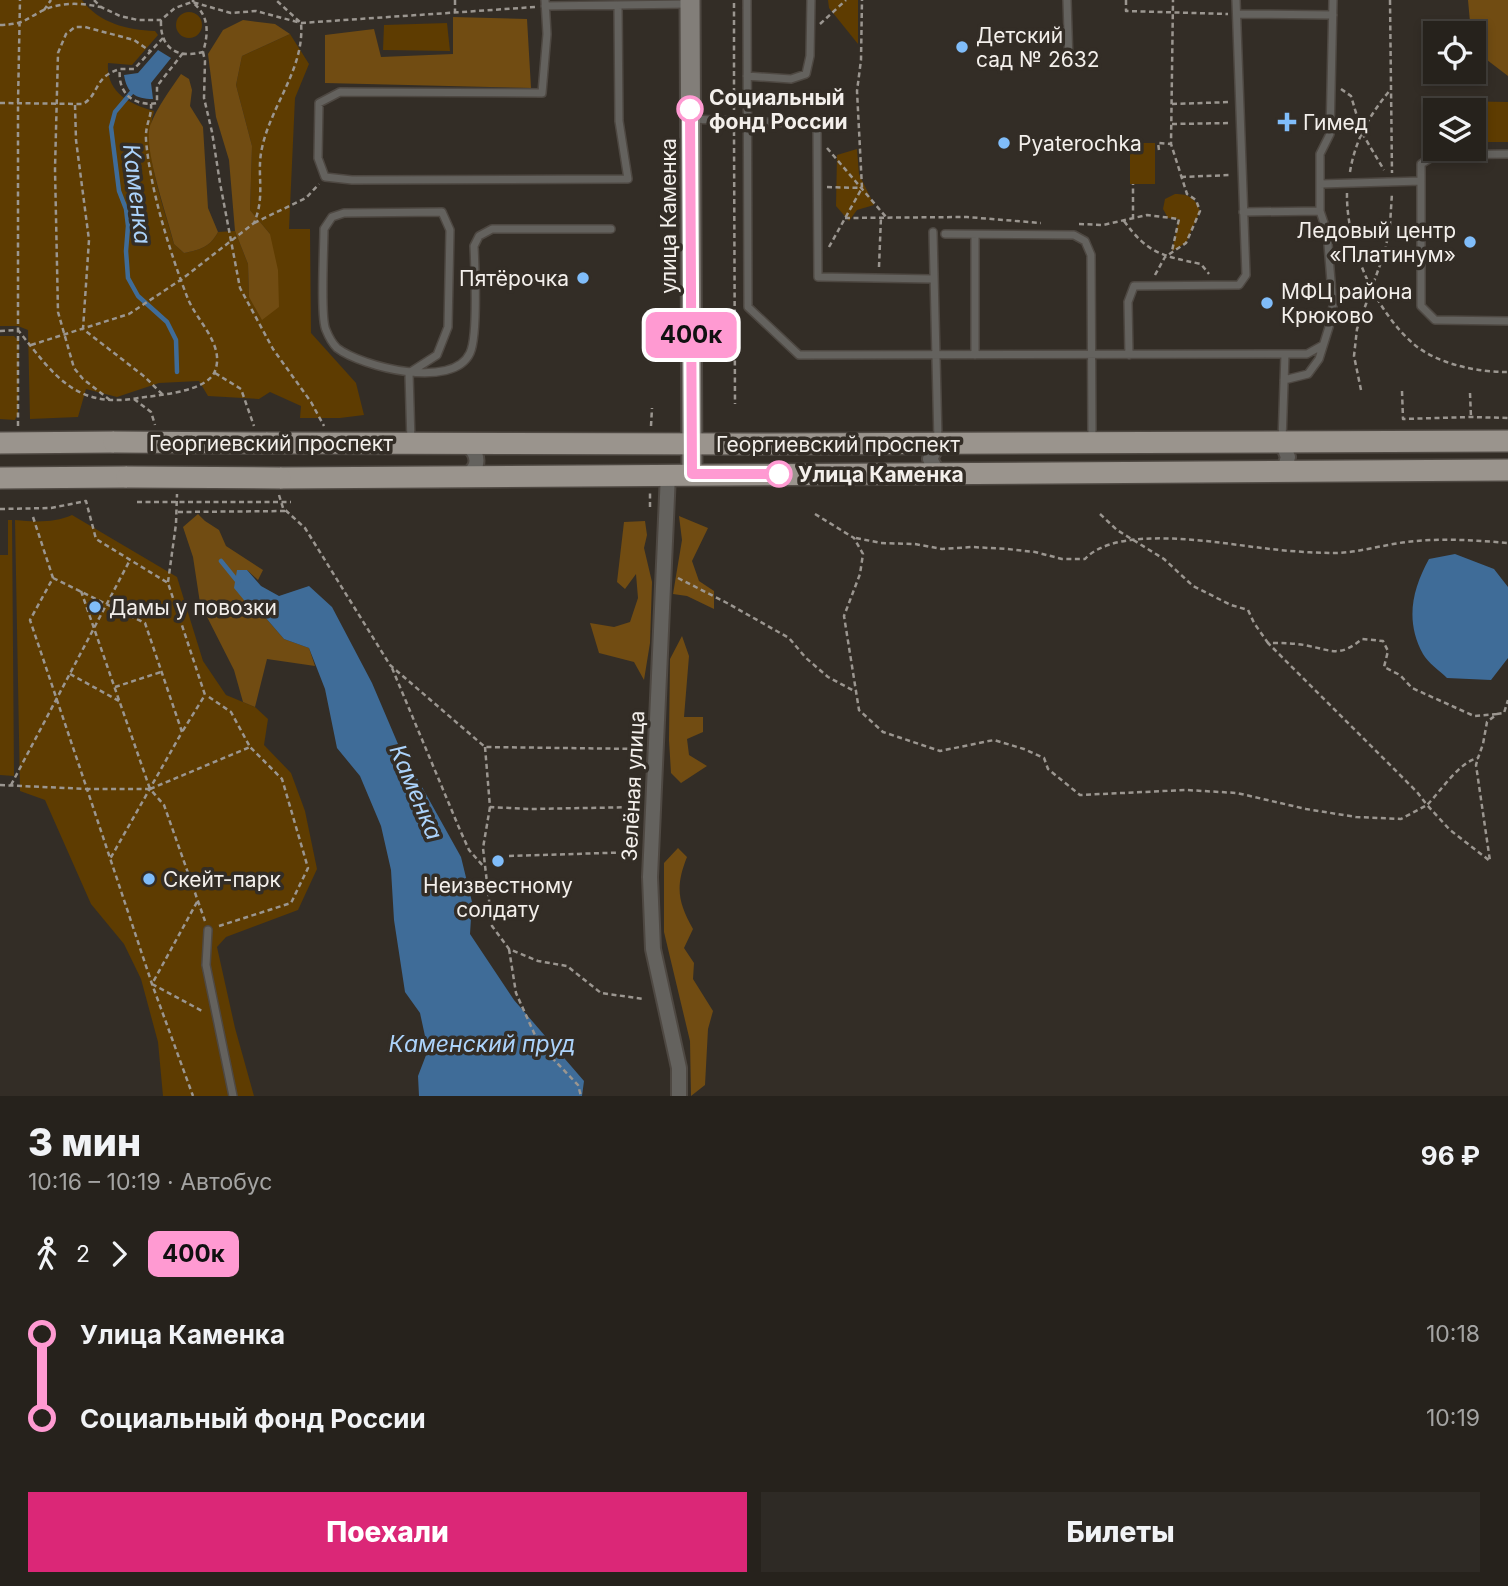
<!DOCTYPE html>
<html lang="ru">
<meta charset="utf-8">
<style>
body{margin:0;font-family:Inter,sans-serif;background:#2e2a25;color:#f1f3f6;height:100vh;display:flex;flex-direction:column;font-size:26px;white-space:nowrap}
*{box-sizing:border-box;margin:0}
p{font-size:23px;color:#a4a4a3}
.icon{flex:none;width:38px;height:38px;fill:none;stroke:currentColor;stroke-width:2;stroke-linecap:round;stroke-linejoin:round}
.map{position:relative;height:1096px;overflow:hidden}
.sheet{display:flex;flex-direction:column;background:#26221c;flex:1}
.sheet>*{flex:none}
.badge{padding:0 14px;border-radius:10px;font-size:24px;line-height:46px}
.tools{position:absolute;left:1423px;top:21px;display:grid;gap:14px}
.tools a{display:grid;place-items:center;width:63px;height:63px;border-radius:0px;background:#26221c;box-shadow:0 4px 10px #0003,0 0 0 2px #423f3b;font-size:35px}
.map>.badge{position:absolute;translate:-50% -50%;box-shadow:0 0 0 4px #fff}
.legs{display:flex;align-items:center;gap:10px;height:77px;padding:0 28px;font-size:23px}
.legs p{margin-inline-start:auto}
.overview{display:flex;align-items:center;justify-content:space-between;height:119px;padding:0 28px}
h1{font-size:38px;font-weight:800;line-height:52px}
.cta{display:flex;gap:14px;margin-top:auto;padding:14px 28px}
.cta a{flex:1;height:80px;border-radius:0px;background:#db2777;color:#fff;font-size:28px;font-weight:800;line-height:80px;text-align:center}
.cta a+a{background:#2e2a25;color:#f1f3f6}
ul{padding:0 28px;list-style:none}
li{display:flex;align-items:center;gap:24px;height:84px;font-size:26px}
li i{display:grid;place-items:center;width:10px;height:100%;margin:0 9px;background:currentColor}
li i::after{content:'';width:18px;height:18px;margin:-9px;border:5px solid;border-radius:50%;background:#26221c}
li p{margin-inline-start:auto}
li:first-child i{background:linear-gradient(#0000 50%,currentColor 0)}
li:last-child i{background:linear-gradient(currentColor 50%,#0000 0)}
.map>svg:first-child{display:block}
</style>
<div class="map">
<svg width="1508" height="1096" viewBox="0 0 1508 1096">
<rect width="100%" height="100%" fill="#332d26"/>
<!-- green -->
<path fill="#5e3c01" d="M0,0H82C99,23 127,30 155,31L158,35L132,65L108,63C106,92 129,104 154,111C142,154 163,202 174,244L184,253C200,250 210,247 218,232L235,231L248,264L249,298L270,234L250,210L252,146L236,85L242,56L290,34L309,64L295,98L289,229H310L311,333L356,383L364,415L340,418H300L301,406L270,392L259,399L208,396L199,381L159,383L117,397L86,389L78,417L30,419L28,330L18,326H0Z
M828,0H858V44L829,8Z
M176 25a13 13 0 1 1 26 0a13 13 0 1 1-26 0Z
M447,23L450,51L383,50L384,25Z
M1452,101L1508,102V142H1474V110H1445Z
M1130,143H1155V184H1130Z
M857,149L859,174L874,205L857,210L849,221L836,206L837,155Z
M1175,194C1189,194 1195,198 1200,211L1186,243L1172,251L1179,219L1168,218L1163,209L1165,199Z
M0,336H14L19,341L18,413L15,420L0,419Z
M72,515L177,577L203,661L226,695L255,707L268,719L264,745L291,773L305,811L317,869L298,910L226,937L217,947L235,1028L254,1096H163L158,1042L141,979L124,944L91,904L45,800L20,791L15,520C34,522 54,523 72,515Z
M8,520H12L14,776L0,775V555H8Z"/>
<!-- forest -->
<path fill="#714c12" d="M1468,0H1508V76L1474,50V33H1471Z
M453,17L527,19L531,88L325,83V35L374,29L381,57L453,54Z
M243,20L275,24L290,34L242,56L236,85L252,146L250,210L270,234L278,270L279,307L262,320L249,297L248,264L235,231L229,160L216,117L208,54L223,30Z
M181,74L189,79L192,90L190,106L203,127L208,208L218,232C210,247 200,250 184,253L174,244C168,218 143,149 150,126C157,107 170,90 181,74Z
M198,514L205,521L219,530L226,546L263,570L258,580L247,570L248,605L265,617L284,639L309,648L315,666L267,659L255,707L243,702L234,670L200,603L193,557L183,527Z
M679,516L708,528L692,561L699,581L714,591V609L687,596L673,594L682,540Z
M645,521L647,535L644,548L652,582L650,643L644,680L634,662L599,653L590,623L614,627L630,622L638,598L636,574L625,589L617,582L624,522Z
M682,636L689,656L684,717H703V732L687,739L689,755L707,766L681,783L671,773L669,740L670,659Z
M678,848L687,857C675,887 678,902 693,929L684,948L694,963L693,979L713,1011L708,1029L705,1085L691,1096L690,1041L664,932V863Z"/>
<!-- water -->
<path fill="#3f6c98" d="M158,50L171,58L151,83L153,99C135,99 127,93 124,75L138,73Z
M1455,554L1494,569L1508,587V658L1491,680L1447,678C1440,671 1428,663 1423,654C1405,621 1412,590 1429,559Z
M237,570H247L261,586L279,596L309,586L332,607L372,683L398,744L461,857L472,902L470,934L514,1000L584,1081L582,1096H419L418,1076L428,1050L420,1013L405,992L394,920L391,870L381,826L360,776L337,748L325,689L309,648L284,639L265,617L248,605L234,588Z"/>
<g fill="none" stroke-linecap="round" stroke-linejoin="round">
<!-- stream -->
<path stroke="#3f6c98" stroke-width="4.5" d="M131,93L115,112L111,127L119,191L126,209L128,226L126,251L128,278L138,296L167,322L176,340L177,372
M221,561L238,582"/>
<defs>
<path id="lane" d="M545,0L547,34L542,93L340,92L319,103L318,158L325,177L352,180L628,179L619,121L618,5
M747,0L748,307L799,355L1307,354L1323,345
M1067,0L1069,63
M545,6L688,4
M1237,14L1333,15
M747,76L791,79L806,74L810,56L811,0
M691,119L817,124L818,277L933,279
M1508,154L1435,155L1421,164V306L1435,320L1508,321
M1320,184L1421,181
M1243,212L1320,211
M933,232L938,441
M945,234L1074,235L1085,241L1091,255L1092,439
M975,235V355
M1129,355L1128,302L1134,286L1239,285L1246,275L1236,0
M1284,380L1308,374L1319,359L1329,327L1333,306L1327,232L1320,211V154L1330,134L1333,0
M1282,441L1285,354
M411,443L409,373L437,355L448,327L450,230L442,212L344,213L332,217L324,229C324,247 320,318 326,330C328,335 333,344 337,348C362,367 453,390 470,353C478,336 475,268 474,246L479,236L492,229H611
M208,930L206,965L233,1096"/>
<path id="street" d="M938,444L930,459L938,473
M1280,471L1285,467L1288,457L1282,442
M668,474L650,877L653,949L679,1068V1096
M467,475C480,467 479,455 468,445"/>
<path id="secondary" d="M690,0L692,474"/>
<path id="primary" d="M0,443L114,442
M266,443L756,444L1508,441
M0,478L127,477
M280,478L1508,470"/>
</defs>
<!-- lane casing -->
<use href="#lane" stroke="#4e4842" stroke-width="10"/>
<!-- street casing -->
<use href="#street" stroke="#4e4842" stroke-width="18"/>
<!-- secondary casing -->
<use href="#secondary" stroke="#4e4842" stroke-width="23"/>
<!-- primary casing -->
<use href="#primary" stroke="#4e4842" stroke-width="24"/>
<!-- path -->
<path stroke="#9b9690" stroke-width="2.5" stroke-dasharray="5 3.5" stroke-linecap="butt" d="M94,0L101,7L120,16L138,20H161L175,8L192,2L231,13L256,11L301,23L535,7
M455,0V13
M1126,0V11L1228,14
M1390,0L1392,173
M44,10L51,0
M161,21C160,48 177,59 203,52C209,32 209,15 192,2L194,0
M820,24L846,0
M0,25C27,24 24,19 46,9C63,2 82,3 100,7
M163,38L134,69H120C117,93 134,107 157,103V86L183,53
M203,52L205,61L204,98L212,132L220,183L240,288L273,349L311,402L324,426
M1341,89L1351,96L1362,133L1384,170
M0,103L83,104C100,94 93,77 120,69
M1172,104L1231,102
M75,105L76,140L89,240L83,329L145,377L162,394
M734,110V0
M1172,124L1231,123
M734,131L735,404
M827,148L886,217
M1159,150L1158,143L1171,144
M1350,172C1355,140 1370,114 1391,89
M1181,177L1231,175
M827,187L862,188
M1347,193C1346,245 1375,312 1416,346C1441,365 1478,372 1508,372
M845,218L967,217L1041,223
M1133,219V184
M1124,221C1148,254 1163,256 1201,264L1209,274
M254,223L306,198L319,184
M1079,224L1103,225L1147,215L1179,219L1172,251
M829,247L862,188L857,91L861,60L862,0
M879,267L881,217
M1155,275L1165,257L1186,243L1200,211L1196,200L1187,194L1171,144L1173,0
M0,331L18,330C54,375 75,409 138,398C159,395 207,392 215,371C225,345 197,321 188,299C170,253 150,189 146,140C145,124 152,117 151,104
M31,345L129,314L182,279L254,223C266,195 256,174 262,148C271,105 305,68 301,23L276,0
M215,373L241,389L254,426
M1361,390L1354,356L1357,329L1385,251L1390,225L1392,193
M1402,391L1403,419L1471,417L1508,418
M1470,393L1471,417
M134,399L151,412L155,425
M110,400L83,379L74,368L58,312L55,169L58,53L66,34L75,27H85L134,40L150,51
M18,426V103L20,0
M651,426L652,408
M279,495L283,508L305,528L390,665L485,747L642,749
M650,507V492
M0,509L51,508L86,501L96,539L168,583L205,695L182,732
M178,512L287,511
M815,514L854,538L863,554L860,574L844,616L859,710L883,732L940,751L994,740L1024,749L1044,758L1048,769L1080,795L1186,790L1237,793L1306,809L1356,817L1401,819L1427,805L1450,830L1490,861L1476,765L1478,758
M1100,514L1117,530L1164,559L1193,586L1231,605L1248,610L1254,623L1268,643
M33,517L53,578L30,620L87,789H150L164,805L205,921
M856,538L881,543L915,544L942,549L972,547L1007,549L1035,552L1062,559H1085C1117,524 1219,543 1262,548C1286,551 1312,553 1337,553C1360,552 1383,545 1406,542C1439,538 1475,540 1508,543
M53,578L145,623L182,732L110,859
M678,578L727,603L789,638L806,658L828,677L856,692
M168,582L176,524L177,494
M81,591L150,789
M392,668L460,830L469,850L484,867
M70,674L119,701
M115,687L161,672
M1497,714L1474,716L1412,688L1400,675L1384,667L1388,651L1383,641L1362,639C1340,657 1333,651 1309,646C1296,643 1282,643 1268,643L1417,792L1427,805C1441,791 1459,762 1478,758L1483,744L1487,722L1497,714L1504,713L1508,700
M485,747L490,807L530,809L639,807
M0,785L87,789L152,984L193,1096
M11,785L130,560
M150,789L250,747L231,712L206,695
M490,807L483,848L492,926L509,949L538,961L567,966L601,993L644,999
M509,856L637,852
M197,902L152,984L204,1012
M219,926L291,903L308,868L282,779L250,747
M509,949L516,993L539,1044L578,1085L581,1096"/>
<!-- lane -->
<use href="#lane" stroke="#64625e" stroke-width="7"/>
<!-- street -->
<use href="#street" stroke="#64625e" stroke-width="14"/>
<!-- secondary -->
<use href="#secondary" stroke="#827e79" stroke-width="19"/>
<!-- primary -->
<use href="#primary" stroke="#9a948d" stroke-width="21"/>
<defs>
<path id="primary-bridge" d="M114,442L266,443
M127,477L280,478"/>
</defs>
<!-- primary-bridge casing -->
<use href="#primary-bridge" stroke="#4e4842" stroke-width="24" stroke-linecap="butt"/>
<!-- path-bridge -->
<path stroke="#9b9690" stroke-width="2.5" stroke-dasharray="5 3.5" stroke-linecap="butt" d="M137,502H291"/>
<!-- primary-bridge -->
<use href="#primary-bridge" stroke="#9a948d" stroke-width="21"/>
</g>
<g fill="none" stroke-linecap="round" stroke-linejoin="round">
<defs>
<path id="line-1" d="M690,109L692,474H779"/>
</defs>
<!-- line-1 casing -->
<use href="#line-1" stroke="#fff" stroke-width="16"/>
<!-- line-1 -->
<use href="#line-1" stroke="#ff9ad2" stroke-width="10"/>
</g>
<!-- markers -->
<g fill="#80bdfa" stroke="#332d26" stroke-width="2.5">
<circle cx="962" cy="47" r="7"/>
<path d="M1283.5 111.5h7v7h7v7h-7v7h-7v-7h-7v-7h7z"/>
<circle cx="1004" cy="143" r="7"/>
<circle cx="1470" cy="242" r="7"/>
<circle cx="583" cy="278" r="7"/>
<circle cx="1267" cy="303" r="7"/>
<circle cx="95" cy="607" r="7"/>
<circle cx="498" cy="861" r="7"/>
<circle cx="149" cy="879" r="7"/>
</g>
<g fill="#fff" stroke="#ff9ad2" stroke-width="3.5">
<circle cx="690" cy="109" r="12"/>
<circle cx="779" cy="474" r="12"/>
</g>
<g text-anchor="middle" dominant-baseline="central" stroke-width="7" stroke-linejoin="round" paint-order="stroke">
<!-- poi labels -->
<g font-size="21" fill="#f3efeb" stroke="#332d26" text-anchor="start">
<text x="976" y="35">Детский<tspan x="976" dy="24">сад № 2632</tspan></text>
<text x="1303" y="122">Гимед</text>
<text x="1018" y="143">Pyaterochka</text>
<text x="1456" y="230" text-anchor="end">Ледовый центр<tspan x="1456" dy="24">«Платинум»</tspan></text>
<text x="569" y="278" text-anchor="end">Пятёрочка</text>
<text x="1281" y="291">МФЦ района<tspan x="1281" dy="24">Крюково</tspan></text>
<text x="109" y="607">Дамы у повозки</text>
<text x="163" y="879">Скейт-парк</text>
<text x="498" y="885" text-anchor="middle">Неизвестному<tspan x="498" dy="24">солдату</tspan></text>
</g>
<!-- stop labels -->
<g font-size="21" font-weight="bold" fill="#f3efeb" stroke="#332d26" text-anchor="start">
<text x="709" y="97">Социальный<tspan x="709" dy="24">фонд России</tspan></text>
<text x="798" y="474">Улица Каменка</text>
</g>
<!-- street labels -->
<g font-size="21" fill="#f3efeb" stroke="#332d26">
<text transform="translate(668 216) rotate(-90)">улица Каменка</text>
<text x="271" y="443">Георгиевский проспект</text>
<text x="838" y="444">Георгиевский проспект</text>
<text transform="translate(633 786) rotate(-87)">Зелёная улица</text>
</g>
<!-- water labels -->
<g font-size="23" font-style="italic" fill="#acd3fb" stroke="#332d26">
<text transform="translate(137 194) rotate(83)">Каменка</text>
<text transform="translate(416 792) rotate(67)">Каменка</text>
<text x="482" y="1044">Каменский пруд</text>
</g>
</g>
</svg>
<div class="tools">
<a><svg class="icon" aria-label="locate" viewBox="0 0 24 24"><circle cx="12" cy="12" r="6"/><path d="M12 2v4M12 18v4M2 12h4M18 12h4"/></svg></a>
<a><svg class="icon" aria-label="layers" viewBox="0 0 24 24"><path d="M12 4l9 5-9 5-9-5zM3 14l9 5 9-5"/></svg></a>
</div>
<b class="badge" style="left:691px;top:335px;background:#ff9ad2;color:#111">400к</b>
</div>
<section class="sheet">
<div class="overview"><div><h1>3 мин</h1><p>10:16 – 10:19 · Автобус</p></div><b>96 ₽</b></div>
<div class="legs"><svg class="icon" aria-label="walk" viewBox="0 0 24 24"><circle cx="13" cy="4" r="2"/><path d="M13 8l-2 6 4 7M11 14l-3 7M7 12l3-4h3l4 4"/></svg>2<svg class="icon" aria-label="forward" viewBox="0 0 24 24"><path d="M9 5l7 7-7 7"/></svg><b class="badge" style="background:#ff9ad2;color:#111">400к</b></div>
<ul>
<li><i style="color:#ff9ad2"></i><b>Улица Каменка</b><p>10:18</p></li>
<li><i style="color:#ff9ad2"></i><b>Социальный фонд России</b><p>10:19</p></li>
</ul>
<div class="cta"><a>Поехали</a><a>Билеты</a></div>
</section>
